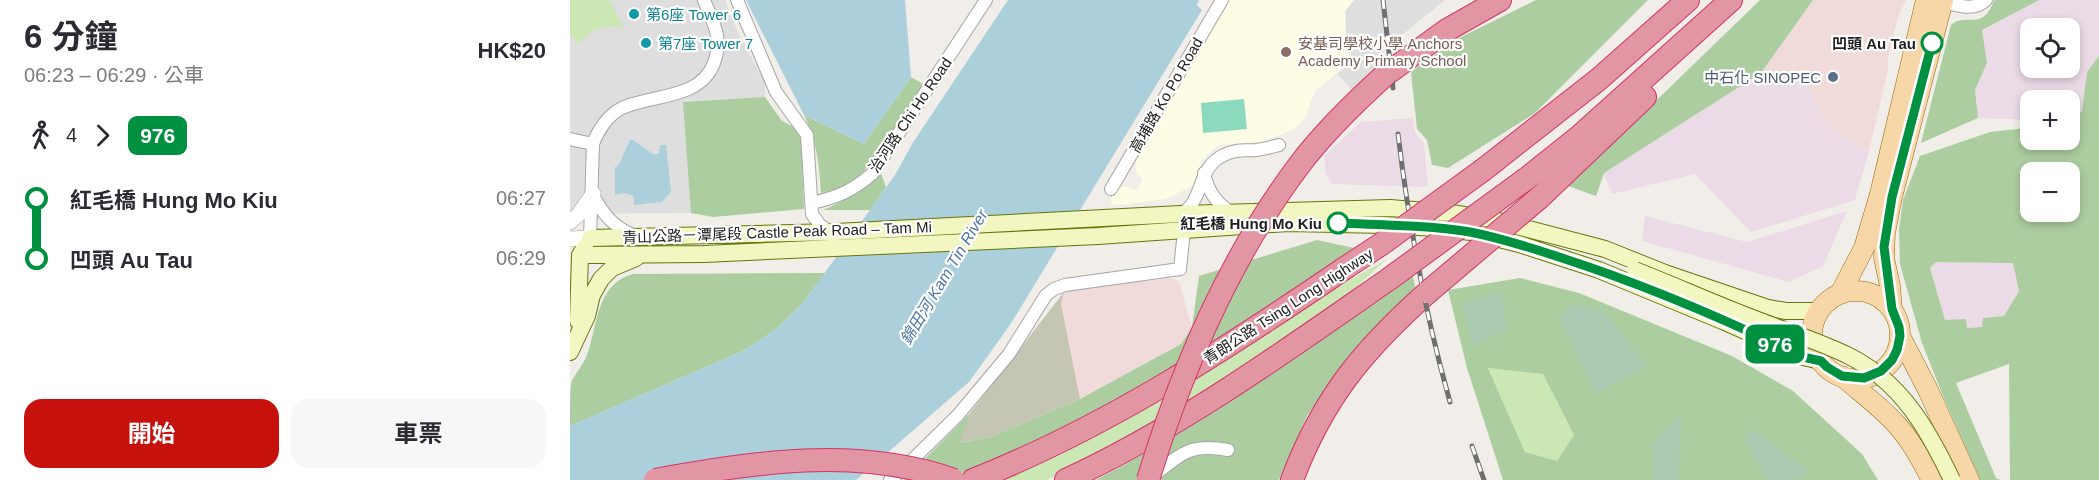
<!DOCTYPE html>
<html lang="zh-TW">
<meta charset="utf-8">
<style>
body{margin:0;font-family:Helvetica,"Noto Sans TC",sans-serif;background:#f7f7f7;color:#2b2b33;height:100vh;display:flex;flex-direction:column;font-size:22px;white-space:nowrap}
*{box-sizing:border-box;margin:0}
p{font-size:20px;color:#7c7c81}
.icon{flex:none;width:33px;height:33px;fill:none;stroke:currentColor;stroke-width:2;stroke-linecap:round;stroke-linejoin:round}
.map{position:relative;flex:1;overflow:hidden}
.panel{display:flex;flex-direction:column;background:#fff;width:570px}
.panel>*{flex:none}
.badge{padding:0 12px;border-radius:9px;font-size:21px;line-height:39px}
.controls{position:absolute;left:1450px;top:18px;display:grid;gap:12px}
.controls a{display:grid;place-items:center;width:60px;height:60px;border-radius:12px;background:#fff;box-shadow:0 3px 9px #0003;font-size:30px}
.map>.badge{position:absolute;translate:-50% -50%;box-shadow:0 0 0 3px #fff}
.legs{display:flex;align-items:center;gap:9px;height:66px;padding:0 24px;font-size:20px}
.legs p{margin-inline-start:auto}
.head{display:flex;align-items:center;justify-content:space-between;height:102px;padding:0 24px}
h1{font-size:33px;font-weight:700;line-height:45px}
.primary-button{display:flex;gap:12px;margin-top:auto;padding:12px 24px}
.primary-button a{flex:1;height:69px;border-radius:18px;background:#c6110d;color:#fff;font-size:24px;font-weight:700;line-height:69px;text-align:center}
.primary-button a+a{background:#f7f7f7;color:#2b2b33}
ul{padding:0 24px;list-style:none}
li{display:flex;align-items:center;gap:21px;height:60px;font-size:22px}
li i{display:grid;place-items:center;width:9px;height:100%;margin:0 8px;background:currentColor}
li i::after{content:'';width:15px;height:15px;margin:-8px;border:4px solid;border-radius:50%;background:#fff}
li p{margin-inline-start:auto}
li:first-child i{background:linear-gradient(#0000 50%,currentColor 0)}
li:last-child i{background:linear-gradient(currentColor 50%,#0000 0)}
main{display:flex;flex:1;min-height:0}
.map>svg:first-child{display:block}
</style>
<main>
<section class="panel">
<div class="head"><div><h1>6 分鐘</h1><p>06:23 – 06:29 · 公車</p></div><b>HK$20</b></div>
<div class="legs"><svg class="icon" aria-label="walk" viewBox="0 0 24 24"><circle cx="13" cy="4" r="2"/><path d="M13 8l-2 6 4 7M11 14l-3 7M7 12l3-4h3l4 4"/></svg>4<svg class="icon" aria-label="forward" viewBox="0 0 24 24"><path d="M9 5l7 7-7 7"/></svg><b class="badge" style="background:#009140;color:#fff">976</b></div>
<ul>
<li><i style="color:#009140"></i><b>紅毛橋 Hung Mo Kiu</b><p>06:27</p></li>
<li><i style="color:#009140"></i><b>凹頭 Au Tau</b><p>06:29</p></li>
</ul>
<div class="primary-button"><a>開始</a><a>車票</a></div>
</section>
<div class="map">
<svg width="1529" height="480" viewBox="0 0 1529 480">
<rect width="100%" height="100%" fill="#f1eee9"/>
<!-- residential -->
<path fill="#dfdede" d="M0,0H155L167,30L195,83V97L114,102L121,213L0,214Z
M784,0H875L813,50L816,61L783,91L767,74L783,60L776,38L775,11Z"/>
<!-- commercial -->
<path fill="#f0dbda" d="M1243,0H1336L1328,17L1318,57V70L1299,151L1278,140L1264,129L1251,115L1237,86L1229,81L1191,73Z
M602,278L609,282L622,327L611,344L510,399L491,304L494,292L513,288Z"/>
<!-- industrial -->
<path fill="#eadbe6" fill-rule="evenodd" d="M1469,0H1529V56L1517,72L1512,111L1500,121V100H1461V120L1408,118L1405,90L1417,63L1412,30ZM1461,28H1500V68H1461Z
M1191,73L1229,81L1238,86L1251,115L1264,129L1278,140L1299,151L1285,200L1181,232L1125,174L1042,194L1034,173Z
M843,118L845,133L854,143L858,187L762,184L755,173V155L791,122Z
M1277,211L1253,266L1219,282L1072,241L1075,216L1177,242Z
M1365,262H1443L1449,290L1434,316L1413,318V327L1396,328L1375,320L1360,268Z"/>
<!-- education -->
<path fill="#fdfde5" d="M659,0H784L775,11L776,38L783,60L745,91L735,118L726,127L713,134L690,142L649,145L633,159L622,186L596,199L550,205L541,204L542,195L548,188L554,186L566,190L573,179L566,172L565,159Z"/>
<!-- construction -->
<path fill="#c5c5b4" d="M494,292L491,304L510,399L423,436L388,443L400,413Z"/>
<!-- grass -->
<path fill="#cbe7b3" d="M0,0H39L54,28C35,23 20,29 9,44L0,35Z
M817,259L759,312L667,373L510,464L477,480H426Z
M918,368L973,374L1004,435L987,461L955,452Z"/>
<!-- forest -->
<path fill="#accda0" fill-rule="evenodd" d="M966,0H1078L965,113L878,168L862,165L857,140L847,129L841,72L885,40Z
M1190,0H1243L1191,73L1034,173L1026,196L998,186Z
M1424,0H1469L1412,30L1417,63L1405,90L1408,118L1351,143L1381,25C1395,11 1413,33 1424,0Z
M1529,56V480H1440L1439,364L1386,383L1426,478L1430,480H1410L1373,396L1352,343L1330,264L1329,230L1333,200L1350,156L1420,132L1457,128L1461,132V140H1468L1473,144L1478,140H1500V121L1512,111L1517,72ZM1461,172H1500V212H1461ZM1366,262L1443,263L1449,291L1434,316L1413,318L1412,327L1397,328L1396,319L1375,320L1360,268Z
M341,77L355,85L300,165L286,179L269,189L251,193C249,164 247,142 234,115L294,144Z
M195,97L212,121L226,128L231,136L234,209L143,217L121,213L113,102Z
M310,171L316,187L300,210H253C277,200 292,190 310,171Z
M747,240L784,248L597,373L522,414L419,463L371,480H334L400,413L389,443L423,436L510,399L611,344L622,327L629,276Z
M842,272L846,291L771,369L737,416L709,480H526C640,420 739,349 842,272Z
M255,273L233,303L205,330L173,351L0,426C0,415 0,393 1,384C4,374 13,366 17,355C28,325 26,284 63,274Z
M950,278L1009,293L1162,356L1223,391L1292,454L1308,480H933L897,368L878,290ZM918,368L973,374L1004,435L987,461L955,452Z"/>
<!-- cemetery -->
<path fill="#abc8b0" d="M931,292L937,330L901,345L893,304Z
M1000,304L1033,310L1076,366L1026,393L989,317Z
M1112,414L1108,480H1083L1082,443Z
M1183,430L1238,471L1226,480H1198L1174,437Z"/>
<!-- pitch -->
<path fill="#8cdabe" d="M674,99L677,129L633,133L631,103Z"/>
<!-- water -->
<path fill="#acd0db" d="M176,0H335L341,77L294,144L234,115Z
M438,0H629L627,5L632,10L440,325L399,382L286,480H0V426L173,351L205,330L233,303L325,175L342,144Z
M60,140H63L83,154H89L90,145H96L101,192L92,202L64,205V197C57,192 53,193 45,195V167L48,166Z"/>
<g fill="none" stroke-linecap="round" stroke-linejoin="round">
<defs>
<path id="minor" d="M167,0L206,92L237,135L242,214L250,225L260,232
M1373,2C1387,5 1404,12 1416,0
M0,139L23,144
M634,173C638,191 646,203 662,213
M541,189L652,0
M23,195C33,215 44,227 65,236
M242,203C268,197 282,191 302,174L416,0
M611,214C635,200 626,168 654,155C665,149 674,151 686,150C694,149 702,147 709,145
M20,238L23,144C28,130 38,115 52,108C82,94 130,100 144,63C148,52 149,41 146,31C143,20 138,10 134,0
M582,477C611,454 619,443 658,450
M320,480L332,470L388,415L439,354L476,295L484,289L495,285L610,269L614,231"/>
<path id="tertiary" d="M0,222L9,214L23,194
M0,239L20,238"/>
<path id="secondary" d="M20,238L266,232L611,214L820,208L881,213L920,219L1035,249L1095,273L1198,308L1216,311H1249
M10,255L134,254L528,236L718,223L814,225L865,228L901,232L949,244L1029,270L1155,322L1233,357L1251,361
M8,321L10,255L15,247
M0,352L17,316L22,295L31,279L42,268L66,258"/>
<path id="primary" d="M1242 335a44 44 0 1 1 88 0a44 44 0 1 1-88 0Z
M1270,294L1294,248L1310,194L1356,0
M1322,309L1320,286L1314,258L1315,233L1322,197L1373,0
M1330,336L1358,390L1399,480
M1272,376C1290,392 1310,406 1326,424C1341,440 1351,460 1362,480"/>
<path id="motorway" d="M815,75L877,30L930,0
M913,170L1029,79L1118,0
M956,179L1011,135L1161,0
M969,198L1075,97
M403,480C537,427 656,349 775,268
M496,480C609,428 717,350 819,279
M722,480C753,398 793,350 858,292"/>
</defs>
<!-- minor casing -->
<use href="#minor" stroke="#a5a5a5" stroke-width="14"/>
<!-- tertiary casing -->
<use href="#tertiary" stroke="#a5a5a5" stroke-width="16"/>
<!-- secondary casing -->
<use href="#secondary" stroke="#67740c" stroke-width="18"/>
<!-- primary casing -->
<use href="#primary" stroke="#956a0a" stroke-width="21"/>
<!-- motorway casing -->
<use href="#motorway" stroke="#d13466" stroke-width="24"/>
<!-- minor -->
<use href="#minor" stroke="#fff" stroke-width="12"/>
<!-- tertiary -->
<use href="#tertiary" stroke="#fff" stroke-width="15"/>
<!-- secondary -->
<use href="#secondary" stroke="#f2f6c1" stroke-width="16"/>
<!-- primary -->
<use href="#primary" stroke="#f7d7a8" stroke-width="20"/>
<!-- motorway -->
<use href="#motorway" stroke="#e296a3" stroke-width="22"/>
<defs>
<path id="rail" d="M813,0L823,88
M828,134C839,225 855,314 880,402
M902,446L914,480"/>
</defs>
<!-- rail casing -->
<use href="#rail" stroke="#6f6f6f" stroke-width="5"/>
<!-- rail -->
<use href="#rail" stroke="#fff" stroke-width="3" stroke-dasharray="9" stroke-linecap="butt"/>
<defs>
<path id="secondary-bridge" d="M1065,270C1108,287 1150,306 1193,322C1221,333 1251,342 1279,356C1331,382 1358,429 1382,480"/>
<path id="motorway-bridge" d="M775,268L810,245L913,170
M819,279L956,179
M858,292L969,198
M85,480C183,462 288,446 384,480
M578,480C612,368 659,258 730,164C755,131 784,103 815,75"/>
</defs>
<!-- secondary-bridge casing -->
<use href="#secondary-bridge" stroke="#67740c" stroke-width="18" stroke-linecap="butt"/>
<!-- motorway-bridge casing -->
<use href="#motorway-bridge" stroke="#d13466" stroke-width="24" stroke-linecap="butt"/>
<!-- secondary-bridge -->
<use href="#secondary-bridge" stroke="#f2f6c1" stroke-width="16"/>
<!-- motorway-bridge -->
<use href="#motorway-bridge" stroke="#e296a3" stroke-width="22"/>
</g>
<g fill="none" stroke-linecap="round" stroke-linejoin="round">
<defs>
<path id="line-1" d="M768,223C812,225 857,225 900,232C931,238 962,248 992,258C1075,285 1155,319 1233,357L1251,361L1257,367L1272,376L1294,378L1311,371L1322,360L1327,350L1330,336L1329,327L1322,309L1314,247L1322,197L1362,43"/>
</defs>
<!-- line-1 casing -->
<use href="#line-1" stroke="#fff" stroke-width="14"/>
<!-- line-1 -->
<use href="#line-1" stroke="#009140" stroke-width="9"/>
</g>
<!-- markers -->
<g fill="#0f9aa8" stroke="#fff" stroke-width="2">
<circle cx="64" cy="14" r="6"/>
<circle cx="76" cy="43" r="6"/>
</g>
<g fill="#fff" stroke="#009140" stroke-width="3">
<circle cx="1362" cy="43" r="10"/>
<circle cx="768" cy="223" r="10"/>
</g>
<circle fill="#8d6e63" stroke="#fff" stroke-width="2" cx="716" cy="52" r="6"/>
<circle fill="#5c6f8a" stroke="#fff" stroke-width="2" cx="1263" cy="77" r="6"/>
<g text-anchor="middle" dominant-baseline="central" stroke-width="4.5" stroke-linejoin="round" paint-order="stroke">
<!-- culture labels -->
<g font-size="15" fill="#0d838f" stroke="#fff" text-anchor="start">
<text x="76" y="14">第6座 Tower 6</text>
<text x="88" y="43">第7座 Tower 7</text>
</g>
<!-- education labels -->
<g font-size="15" fill="#785e54" stroke="#fff" text-anchor="start">
<text x="728" y="43">安基司學校小學 Anchors<tspan x="728" dy="17">Academy Primary School</tspan></text>
</g>
<!-- stop labels -->
<g font-size="15" font-weight="bold" fill="#212121" stroke="#fff" text-anchor="end">
<text x="1346" y="43">凹頭 Au Tau</text>
<text x="752" y="223">紅毛橋 Hung Mo Kiu</text>
</g>
<!-- service labels -->
<g font-size="15" fill="#4e5e75" stroke="#fff" text-anchor="end">
<text x="1251" y="77">中石化 SINOPEC</text>
</g>
<!-- street labels -->
<g font-size="15" fill="#212121" stroke="#fff">
<text transform="translate(596 95) rotate(-60)">高埔路 Ko Po Road</text>
<text transform="translate(340 115) rotate(-56)">治河路 Chi Ho Road</text>
<text transform="translate(207 232) rotate(-2)">青山公路－潭尾段 Castle Peak Road – Tam Mi</text>
<text transform="translate(718 306) rotate(-33)">青朗公路 Tsing Long Highway</text>
</g>
<!-- water labels -->
<g font-size="16" font-style="italic" fill="#4f78a4" stroke="#fff">
<text transform="translate(374 277) rotate(-59)">錦田河 Kam Tin River</text>
</g>
</g>
</svg>
<div class="controls">
<a><svg class="icon" aria-label="locate" viewBox="0 0 24 24"><circle cx="12" cy="12" r="6"/><path d="M12 2v4M12 18v4M2 12h4M18 12h4"/></svg></a>
<a>+</a>
<a>−</a>
</div>
<b class="badge" style="left:1205px;top:344px;background:#009140;color:#fff">976</b>
</div>
</main>
